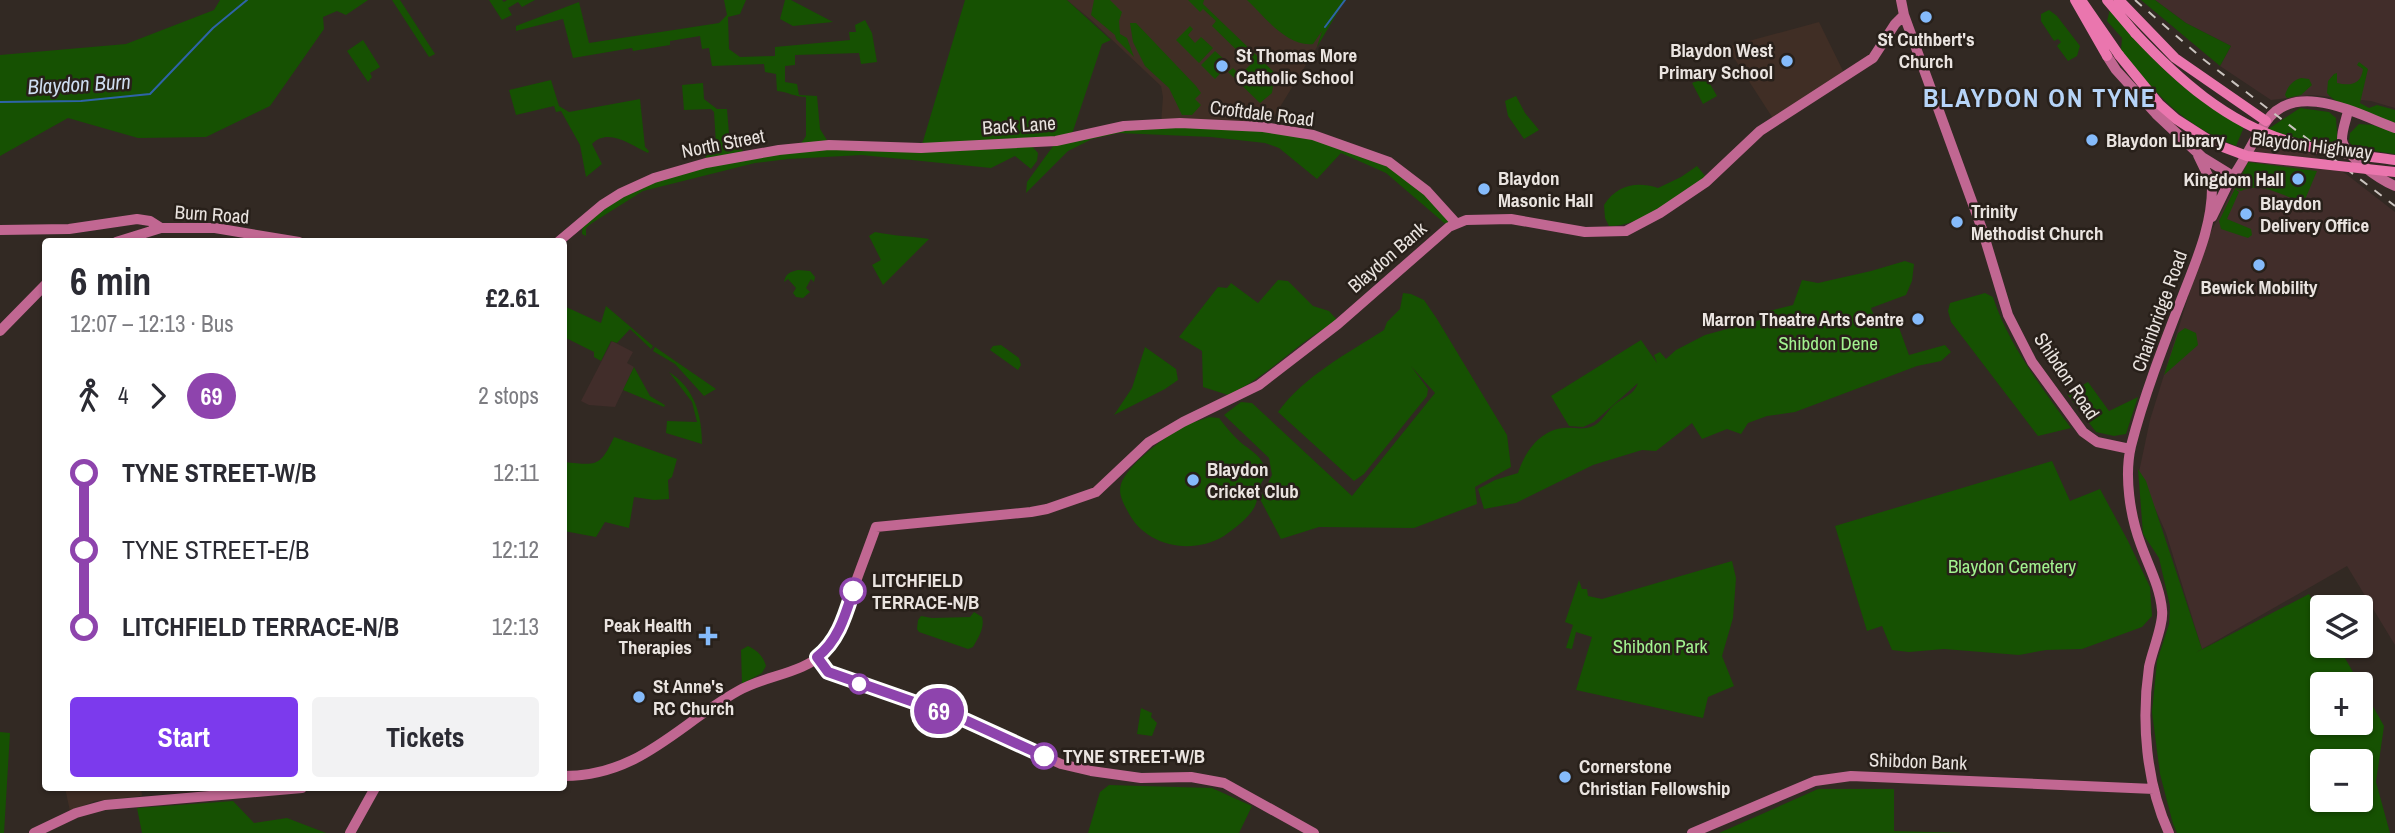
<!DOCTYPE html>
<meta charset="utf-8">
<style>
body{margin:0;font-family:"Archivo Narrow",sans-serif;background:#f2f2f3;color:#2b2b33;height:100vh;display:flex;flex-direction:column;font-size:26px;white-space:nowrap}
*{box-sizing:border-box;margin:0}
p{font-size:23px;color:#7c7c81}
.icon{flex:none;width:38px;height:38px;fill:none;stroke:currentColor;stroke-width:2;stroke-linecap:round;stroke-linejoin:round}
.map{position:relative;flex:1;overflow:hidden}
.sheet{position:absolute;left:42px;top:238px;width:525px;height:553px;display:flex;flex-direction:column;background:#fff;border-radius:7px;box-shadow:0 2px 5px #0004}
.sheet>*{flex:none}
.badge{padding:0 14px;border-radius:23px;font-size:24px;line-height:46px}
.fabs{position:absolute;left:2310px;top:595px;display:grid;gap:14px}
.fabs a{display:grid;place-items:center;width:63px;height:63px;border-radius:7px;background:#fff;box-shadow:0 2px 5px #0004;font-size:35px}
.map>.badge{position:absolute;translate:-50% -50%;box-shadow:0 0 0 4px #fff}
.legs{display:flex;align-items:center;gap:10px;height:77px;padding:0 28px;font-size:23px}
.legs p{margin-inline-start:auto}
.head{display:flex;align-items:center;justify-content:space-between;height:119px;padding:0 28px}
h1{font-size:38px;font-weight:700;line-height:52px}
.action{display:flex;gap:14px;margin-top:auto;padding:14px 28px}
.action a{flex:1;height:80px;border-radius:7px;background:#7c3aed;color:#fff;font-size:28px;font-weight:700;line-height:80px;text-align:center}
.action a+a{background:#f2f2f3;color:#2b2b33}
ul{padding:0 28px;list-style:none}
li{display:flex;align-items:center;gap:24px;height:77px;font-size:26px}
li i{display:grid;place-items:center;width:10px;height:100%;margin:0 9px;background:currentColor}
li i::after{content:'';width:18px;height:18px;margin:-9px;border:5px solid;border-radius:50%;background:#fff}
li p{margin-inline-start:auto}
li:first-child i{background:linear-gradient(#0000 50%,currentColor 0)}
li:last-child i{background:linear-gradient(currentColor 50%,#0000 0)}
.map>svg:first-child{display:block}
</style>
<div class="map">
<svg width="2395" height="833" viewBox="0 0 2395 833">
<rect width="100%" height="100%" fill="#322923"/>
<!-- industrial -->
<path fill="#412d2a" d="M2155,0H2395V108L2371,101L2311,95L2271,100L2220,66L2231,46L2186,23Z
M2269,130L2346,174L2395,212V645L2347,566L2202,649L2166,533L2139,472L2150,420L2205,243L2248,161Z
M612,341L633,352L627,363L634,367L615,407L589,405L581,401Z"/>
<!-- education -->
<path fill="#402e25" d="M1067,0H1340L1324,27L1317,47L1270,123L1269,128L1161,124L1163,97L1161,86L1090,19Z
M1819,22L1845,75L1774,120L1727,47Z
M65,788H141L142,796L95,801L70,811Z"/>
<!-- green -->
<path fill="#165102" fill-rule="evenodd" d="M220,0H368L346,15L337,11L323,17L324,29L270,106L206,137L138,138L68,118L0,156V55L126,44L214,10Z
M392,0H400L435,54L429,57Z
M489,0H502L504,2L507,0H535L522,7L518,2L508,8L512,15L502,20Z
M724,0H746L740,14L728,17L729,49L740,57L775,56V47L850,40L849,32H856L855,25L865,20L872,33L877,62L861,64L859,53L795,55V65L785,66V82L797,84L799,95L817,96L820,129L830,145L921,148L965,0H1067L1111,40L1102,44L1071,137L1180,123L1310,135L1390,162L1450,214L1449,227L1386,173L1341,153L1317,179L1279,148L1265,143L1211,137L1119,133L1092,139L1068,151L1026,193L1027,182L1056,142L1030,144L1038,153L1037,161L1031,169L1015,156L991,168L862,155L788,159L755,163L643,191L592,223L586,228V236L582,234L583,220L621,193L706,163L705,146L716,144L714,112L711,109L684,110L682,85L703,83L704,99L717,109H727L729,134L747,156L798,148L806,136V97C795,97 788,92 777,91L776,74L765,72L764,64L712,66L709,48L702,49L700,36L670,41V45L633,51L632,48L573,58L563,19L516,31V26L579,2L589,43L719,23L727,15Z
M785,0H791L833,22L793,26L780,19Z
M1094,0H1110L1122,12L1119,21L1120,34L1127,38L1134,57L1116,39L1115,35L1091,15Z
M1188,0H1204L1203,4L1279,77L1273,85L1272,93L1260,103L1228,72L1233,68L1240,75L1251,64L1212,26L1216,21L1203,9L1200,12Z
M1247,0H1345L1317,47L1322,31L1313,44C1287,47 1265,17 1247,0Z
M2141,0H2155L2186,23L2231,46L2220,66Z
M2110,9C2147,57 2190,98 2244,127L2236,146C2180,123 2158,96 2121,50L2122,38L2107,21Z
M2049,10L2057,16L2080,46L2077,56L2068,61L2057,46L2061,42L2058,39L2054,41L2041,21V14Z
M1130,23H1136L1196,86L1201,93L1195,99L1201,105L1192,115H1182L1169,88L1145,66L1133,42Z
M1190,26L1193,29L1188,35L1195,43L1201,37L1213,48L1199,63L1176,40Z
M363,40L380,67L370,73L372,77L368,82L347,51Z
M1215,51L1229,64L1215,79L1201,65Z
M2359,62L2368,69L2360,103L2369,108L2377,105L2395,110V123C2377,116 2338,108 2327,93L2328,81L2334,74L2337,73V83C2350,86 2361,85 2363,69L2357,65Z
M1706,77L1717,96L1703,104L1692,83Z
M2301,78L2309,79L2312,85L2301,95L2287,98L2285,95C2288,86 2292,81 2301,78Z
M551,80L559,106L569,112L640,99L645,147L649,151L648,153C631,145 608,127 592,144L602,164L586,177L580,145L561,111L556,112L554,106L516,115L509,90Z
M1516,96L1525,113L1539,130L1524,139L1508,116L1505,101Z
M2300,108L2329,112L2336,118L2338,146L2297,139L2268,129Z
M2359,124L2373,125L2395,133V154L2353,148L2349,141L2350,133Z
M2248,162L2317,171L2304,202C2283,197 2262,181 2241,191L2235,189L2239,192L2227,219L2251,229L2252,235L2248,238L2221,229L2219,221Z
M1697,166L1706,177C1678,196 1644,226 1609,226L1605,218L1604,205C1617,185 1636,181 1658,188L1681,177Z
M875,232C893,236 911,236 929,239L883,285L872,265L881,260L869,236Z
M1905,261L1914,264L1912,281L1906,295L1871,308L1876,321L1894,314L1909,355L1945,345L1951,352L1941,361L1917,366L1795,412L1767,416L1748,423L1741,434L1727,429L1702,439L1692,423L1656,451L1642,450L1593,465L1516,503L1484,509L1478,489L1495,480L1518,473C1525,452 1539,431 1563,428C1575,427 1584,431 1595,425C1604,419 1607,411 1614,405C1623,397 1634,395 1638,383L1594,422L1583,427L1569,426L1551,396L1641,340L1657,363L1654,355L1660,352L1666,359L1676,350L1705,335L1760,320L1769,311L1793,305L1802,280L1818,283L1871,271Z
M798,270L810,271L815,277L814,282L811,279L806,288L810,292L803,298L796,297L793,293L796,288L788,279L784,282C786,273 790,272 798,270Z
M1278,280L1288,281L1313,306L1329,311L1338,321C1298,340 1269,377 1228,395L1203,387L1202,351L1179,337L1218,287L1227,288L1231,283L1258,303Z
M1403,293L1411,294L1424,300L1437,319L1507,435L1511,467L1475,487L1477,504L1414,528L1319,527L1281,539L1260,499L1272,475L1269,458L1224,415L1241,402L1252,403L1352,496L1435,393L1411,366L1428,389L1427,396L1364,474L1354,481L1278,412C1304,376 1348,353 1384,330L1387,322L1400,309Z
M1985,293L1993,297C2009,346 2041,386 2071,428L2038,436L1951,322L1948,311L1950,303Z
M564,306L601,323L606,306L653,346L651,349L630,329L617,343L611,341L601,361L594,357V352L564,337Z
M2185,328L2196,333L2198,345L2164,375L2178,333Z
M1001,345L1019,358L1021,365L1018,370L990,350L993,346Z
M655,347L716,389L704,396L675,364L653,351Z
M1145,347L1176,369L1178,380L1165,389L1114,415L1132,388Z
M634,367L650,396L665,405L664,407L623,390Z
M669,372C695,388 702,416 702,444L666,433L667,421L697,422L692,402Z
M2088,382L2109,411L2138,397L2126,434L2114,436L2096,432L2067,394Z
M1209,417L1219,418C1224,424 1229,431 1235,437C1247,450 1266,455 1266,476C1257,486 1260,495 1255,506C1250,517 1234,529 1224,536C1190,556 1144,546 1127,510C1123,502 1118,494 1121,484C1127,466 1162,439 1179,429C1188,423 1199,421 1209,417Z
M614,437L677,459L672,477L668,480L669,499L654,500L634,497L629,528L605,522L596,537L564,531V462C596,465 600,468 614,437Z
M2052,461L2070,501L2100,489L2128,541L2150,587L2152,616L2142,627L2082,649L2046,650L2019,655L1944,649L1909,652L1892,650L1882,626L1867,631L1835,526Z
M2138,469L2146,481L2202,649L2195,653L2309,594L2322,618V646H2338L2360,684H2322V723H2361V685L2384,726L2376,782L2390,833H2177L2173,824L2160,774L2152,712L2157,661L2169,624L2170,606L2159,558L2143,534ZM2322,761H2361V800H2322Z
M1732,561L1736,578L1733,618L1722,656L1734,686L1708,697L1703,718L1576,690L1592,637L1576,632L1572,649L1566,648L1573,625L1565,622L1579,580L1582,589H1587L1588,596L1602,599Z
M974,612L982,617C985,628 978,638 973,647L968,649L919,632L917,629L918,620L921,616L932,618L970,617Z
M748,646C758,651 763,656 766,666L762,673L742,684L741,650Z
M1141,708L1152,713L1151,717L1157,723L1152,736L1137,734Z
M0,732L10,733L4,833H0Z
M1109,785L1212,788L1252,806L1239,833H1088L1100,792Z
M1818,789H1894V831L1966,833H1719Z
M233,801L254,823L287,818L326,833H142L137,808Z"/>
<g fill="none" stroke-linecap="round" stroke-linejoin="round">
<!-- stream -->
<path stroke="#2e64a7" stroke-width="2" d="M1325,27L1345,0
M0,102L81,101L150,94L213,28L247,0"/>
<!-- secondary -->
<path stroke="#c16792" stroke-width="10" d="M1901,0L1904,15L1982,229L2008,315L2032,362L2083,432L2097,442L2130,449
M2107,56L2116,70L2156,114L2202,157L2228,173L2229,182L2212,217
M2348,111C2346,120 2342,130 2342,139C2343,155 2381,180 2395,186
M2198,155L2211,182
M2229,182C2244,163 2252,141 2266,122C2295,79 2357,114 2395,128
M0,230L69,229L137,219L150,221L161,228H215L299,242
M116,242L161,228
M558,242L602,205L621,193L654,178L706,163L779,150L829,145L921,148L1056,141L1124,126L1180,123L1263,127L1313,135L1389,162L1427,191L1456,223
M0,331L46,284
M817,657L822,667L834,675L965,720L1061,764L1091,771L1141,778L1191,777L1224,783L1314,833
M564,776C640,776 677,725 738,691C766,675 803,674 826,651C842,633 847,609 854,587C861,567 869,547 876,527L1031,512L1047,509L1096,492L1149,442L1183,422L1259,385L1338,324L1449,227L1466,220L1511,219L1585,232L1626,231L1660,213L1706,182L1760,131L1873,58L1895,24L1904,15
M34,833L76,813L105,805L302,788
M350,833L375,788
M1692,833L1815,781L1851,776L2154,789
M2169,833C2146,783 2141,721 2149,667C2152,651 2164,624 2162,610C2160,587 2149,567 2141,545C2130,516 2124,476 2131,446C2144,395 2164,344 2183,295C2197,259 2213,223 2212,184"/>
<!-- primary -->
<path stroke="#ea76ae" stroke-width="10" d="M2075,0L2107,56
M2081,0L2119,55
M2107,0L2135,33
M2119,0L2175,58L2266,121"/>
<!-- rail -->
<path stroke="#c9c3be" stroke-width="2" stroke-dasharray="9 9" stroke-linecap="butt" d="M2135,0L2203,59L2395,206"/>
<!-- primary-bridge -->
<path stroke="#ea76ae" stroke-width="10" d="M2135,33C2178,79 2226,122 2288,141C2323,152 2359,155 2395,160
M2119,55L2159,104L2176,119L2215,144L2247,156L2395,172"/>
</g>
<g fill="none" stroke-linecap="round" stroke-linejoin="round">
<defs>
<path id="line-1" d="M853,591C845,616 838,641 817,657L828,672L965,720L1044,756"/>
</defs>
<!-- line-1 casing -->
<use href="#line-1" stroke="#fff" stroke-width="16"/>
<!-- line-1 -->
<use href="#line-1" stroke="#8e44ad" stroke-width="10"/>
</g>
<!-- markers -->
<g fill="#85bbfb" stroke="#28201a" stroke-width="2.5">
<circle cx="1926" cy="17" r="7"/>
<circle cx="1787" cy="61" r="7"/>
<circle cx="1222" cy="66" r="7"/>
<circle cx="2092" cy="140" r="7"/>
<circle cx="2298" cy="179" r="7"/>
<circle cx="1484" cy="189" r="7"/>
<circle cx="2246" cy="214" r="7"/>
<circle cx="1957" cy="222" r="7"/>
<circle cx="2259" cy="265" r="7"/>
<circle cx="1918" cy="319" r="7"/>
<circle cx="1193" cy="480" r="7"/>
<path d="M704.5 625.5h7v7h7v7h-7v7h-7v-7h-7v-7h7z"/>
<circle cx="639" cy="697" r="7"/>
<circle cx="1565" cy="777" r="7"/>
</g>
<g fill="#fff" stroke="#8e44ad" stroke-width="3.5">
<circle cx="853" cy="591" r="12"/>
<circle cx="859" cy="684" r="9"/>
<circle cx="1044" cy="756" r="12"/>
</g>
<g text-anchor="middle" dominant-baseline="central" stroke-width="5" stroke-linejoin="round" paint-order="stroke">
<!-- poi labels -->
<g font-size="19" font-weight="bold" fill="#eae4e0" stroke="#28201a" text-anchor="start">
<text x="1926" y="39" text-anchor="middle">St Cuthbert's<tspan x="1926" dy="22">Church</tspan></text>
<text x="1773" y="50" text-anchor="end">Blaydon West<tspan x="1773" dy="22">Primary School</tspan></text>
<text x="1236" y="55">St Thomas More<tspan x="1236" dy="22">Catholic School</tspan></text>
<text x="2106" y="140">Blaydon Library</text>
<text x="1498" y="178">Blaydon<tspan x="1498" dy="22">Masonic Hall</tspan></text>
<text x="2284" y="179" text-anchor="end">Kingdom Hall</text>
<text x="2260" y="203">Blaydon<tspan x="2260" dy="22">Delivery Office</tspan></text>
<text x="1971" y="211">Trinity<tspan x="1971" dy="22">Methodist Church</tspan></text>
<text x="2259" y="287" text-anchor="middle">Bewick Mobility</text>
<text x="1904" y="319" text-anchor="end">Marron Theatre Arts Centre</text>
<text x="1207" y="469">Blaydon<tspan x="1207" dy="22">Cricket Club</tspan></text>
<text x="692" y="625" text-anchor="end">Peak Health<tspan x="692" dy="22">Therapies</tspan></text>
<text x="653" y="686">St Anne's<tspan x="653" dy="22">RC Church</tspan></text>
<text x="1579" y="766">Cornerstone<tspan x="1579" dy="22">Christian Fellowship</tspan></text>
</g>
<!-- street labels -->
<g font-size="19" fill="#eae4e0" stroke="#28201a">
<text transform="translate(1262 113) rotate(7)">Croftdale Road</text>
<text transform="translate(1019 125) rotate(-4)">Back Lane</text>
<text transform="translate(723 143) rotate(-11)">North Street</text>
<text transform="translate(2312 145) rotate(7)">Blaydon Highway</text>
<text transform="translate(212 214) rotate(4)">Burn Road</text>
<text transform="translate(1387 257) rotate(-41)">Blaydon Bank</text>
<text transform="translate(2159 311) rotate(-70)">Chainbridge Road</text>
<text transform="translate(2067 376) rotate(56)">Shibdon Road</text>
<text transform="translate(1918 761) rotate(2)">Shibdon Bank</text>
</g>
<!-- park labels -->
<g font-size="19" fill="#a2f28f" stroke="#28201a">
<text x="1828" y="343">Shibdon Dene</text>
<text x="2012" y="566">Blaydon Cemetery</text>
<text x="1660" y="646">Shibdon Park</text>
</g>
<!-- stop labels -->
<g font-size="19" font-weight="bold" fill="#eae4e0" stroke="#28201a" text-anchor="start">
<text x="872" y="580">LITCHFIELD<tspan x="872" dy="22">TERRACE-N/B</tspan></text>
<text x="1063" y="756">TYNE STREET-W/B</text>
</g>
<!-- water labels -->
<g font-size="21" font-style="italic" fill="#ceddf0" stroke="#28201a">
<text transform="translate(79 84) rotate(-3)">Blaydon Burn</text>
</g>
<!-- district labels -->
<g font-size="26" font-weight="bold" letter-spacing="2" fill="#b6d4f8" stroke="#28201a">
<text x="2040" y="97">BLAYDON ON TYNE</text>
</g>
</g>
</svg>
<div class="fabs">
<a><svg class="icon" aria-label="layers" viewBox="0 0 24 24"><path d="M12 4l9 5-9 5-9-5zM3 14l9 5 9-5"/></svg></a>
<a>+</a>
<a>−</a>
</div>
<b class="badge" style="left:939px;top:711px;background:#8e44ad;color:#fff">69</b>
<section class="sheet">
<div class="head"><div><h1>6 min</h1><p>12:07 – 12:13 · Bus</p></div><b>£2.61</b></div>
<div class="legs"><svg class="icon" aria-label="walk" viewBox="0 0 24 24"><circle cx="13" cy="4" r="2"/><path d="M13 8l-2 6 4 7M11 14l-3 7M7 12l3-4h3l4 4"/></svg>4<svg class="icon" aria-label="forward" viewBox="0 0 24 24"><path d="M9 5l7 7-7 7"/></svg><b class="badge" style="background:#8e44ad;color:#fff">69</b><p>2 stops</p></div>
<ul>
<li><i style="color:#8e44ad"></i><b>TYNE STREET-W/B</b><p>12:11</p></li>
<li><i style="color:#8e44ad"></i><span>TYNE STREET-E/B</span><p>12:12</p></li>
<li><i style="color:#8e44ad"></i><b>LITCHFIELD TERRACE-N/B</b><p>12:13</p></li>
</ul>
<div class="action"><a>Start</a><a>Tickets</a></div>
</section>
</div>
